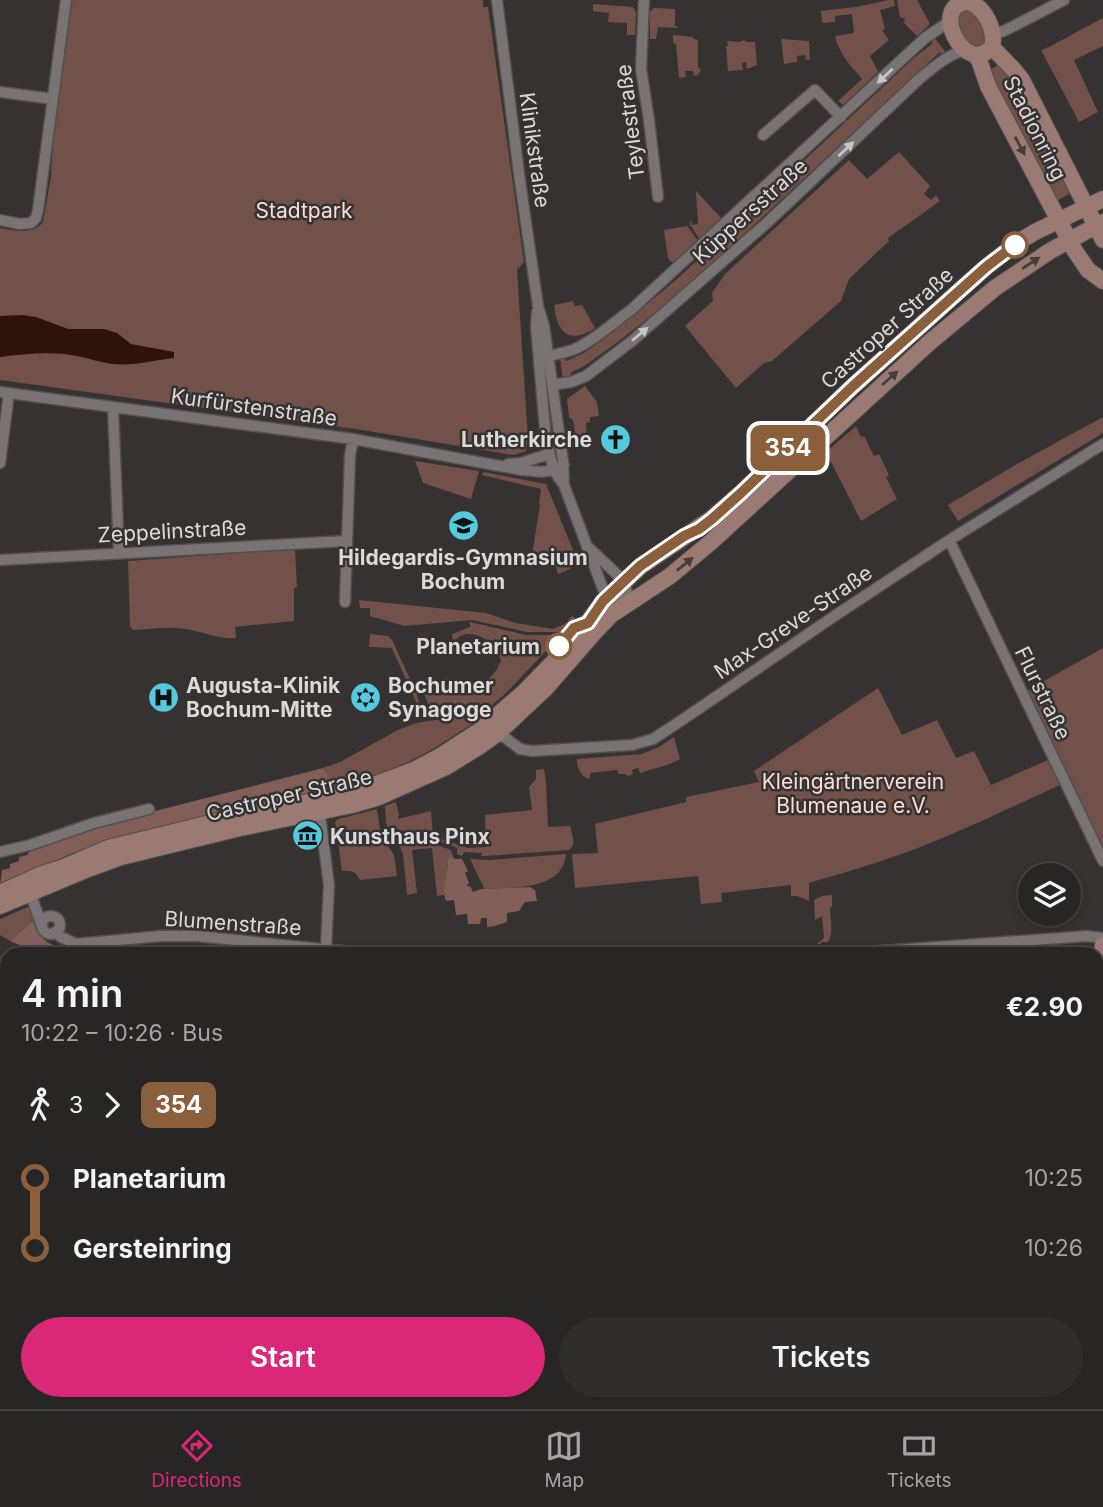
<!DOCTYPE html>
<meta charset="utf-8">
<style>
body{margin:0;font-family:Inter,sans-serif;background:#302e2d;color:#f1f3f6;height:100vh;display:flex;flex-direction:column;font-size:26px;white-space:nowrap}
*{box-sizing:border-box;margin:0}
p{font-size:23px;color:#a5a5a7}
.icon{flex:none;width:38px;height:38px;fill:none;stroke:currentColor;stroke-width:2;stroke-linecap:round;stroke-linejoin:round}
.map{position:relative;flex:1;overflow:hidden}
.panel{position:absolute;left:0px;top:947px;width:1104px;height:464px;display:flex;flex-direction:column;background:#282625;border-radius:21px 21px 0 0;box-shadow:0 4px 10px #0003,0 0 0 2px #444342}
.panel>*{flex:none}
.badge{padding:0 14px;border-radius:10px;font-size:24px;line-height:46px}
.fabs{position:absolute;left:1018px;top:863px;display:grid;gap:14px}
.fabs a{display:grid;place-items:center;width:63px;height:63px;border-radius:50%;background:#282625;box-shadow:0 4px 10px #0003,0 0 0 2px #444342;font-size:35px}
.map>.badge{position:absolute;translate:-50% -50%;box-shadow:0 0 0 4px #fff}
.legs{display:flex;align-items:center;gap:10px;height:77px;padding:0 21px;font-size:23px}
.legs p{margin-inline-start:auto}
.head{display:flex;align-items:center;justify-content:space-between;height:119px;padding:0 21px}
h1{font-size:38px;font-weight:600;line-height:52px}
.primary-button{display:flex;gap:14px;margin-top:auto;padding:14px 21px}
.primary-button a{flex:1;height:80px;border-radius:42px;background:#db2777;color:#fff;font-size:28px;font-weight:600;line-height:80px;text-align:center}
.primary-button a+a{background:#302e2d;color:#f1f3f6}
ul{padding:0 21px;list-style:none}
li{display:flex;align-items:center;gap:24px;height:70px;font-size:26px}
li i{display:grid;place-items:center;width:10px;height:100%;margin:0 9px;background:currentColor}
li i::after{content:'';width:18px;height:18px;margin:-9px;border:5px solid;border-radius:50%;background:#282625}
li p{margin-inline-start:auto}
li:first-child i{background:linear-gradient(#0000 50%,currentColor 0)}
li:last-child i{background:linear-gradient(currentColor 50%,#0000 0)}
.menu{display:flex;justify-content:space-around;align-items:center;height:98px;border-top:2px solid #444342;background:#282625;font-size:19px;color:#a5a5a7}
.menu a{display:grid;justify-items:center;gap:4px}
.menu .current{color:#db2777}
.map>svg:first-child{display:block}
</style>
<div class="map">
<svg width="1103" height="1409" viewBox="0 0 1103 1409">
<rect width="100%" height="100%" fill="#363231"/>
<!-- green -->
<path fill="#71514a" d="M72,0H483V7H488L524,262L517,270L528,439L526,451L514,455L507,454L362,430L0,380V228C15,230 32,236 43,222L51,177L53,141Z
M889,0H894L895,6L880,10L885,29L882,30L889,40L870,56L878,72L843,105L838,101L862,79C850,65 839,54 835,36L854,33L852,14L835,16V22L822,23L821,11L856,7Z
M897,0H917L929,22V25L917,36L904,23L905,19L900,17Z
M593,4L633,7L636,13L635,35H627V23L608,22L609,13L593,11Z
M970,7L989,32L983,48L969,49L954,18V16Z
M654,8L675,9V26H677V28L658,27L656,39H650V12Z
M1103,18V46L1074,60L1098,112L1079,122L1041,50L1049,47Z
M673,35L693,37V39L698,40V67L701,70L698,75L694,76L693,71H685L686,77L679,78L676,44L673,43Z
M933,36L947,54L944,56L940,52L685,289L619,341L583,367L573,371L567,380H563L560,357L564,356L566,361L584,353L613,332L676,280L915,57L932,44V37Z
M781,39L809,41L810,60H806L805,55L797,56V62L784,64Z
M744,40L746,42H755L757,65L747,69L746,62L742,63L743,70L728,71L726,46H728L727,41L740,42Z
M1001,62L1010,69L1073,192L1056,201L987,71L995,67Z
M899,152L930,186L924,194L931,200L936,195L940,201L888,238L889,241L849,279L841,301L772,361L764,363L736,388L685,326L713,301L712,293L725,274L849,160L867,179Z
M696,191L722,219L700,240L690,224V221H691L692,225L698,224Z
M687,226L698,241L676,261L671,262L668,258L664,230Z
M573,301L575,306L582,305L595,328C569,345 557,333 554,305Z
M585,386L597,402L599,416L590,417V422L586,423L587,437L576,438L573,420L569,417L567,399Z
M1103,417V433L958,521L948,505L1017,464Z
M856,426L861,437L864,436L874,456L879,454L889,475L886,477L897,499L861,521L826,452Z
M415,461L479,471L471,499L423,483Z
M484,472L546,484L578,562C572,568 566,571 558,574L556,567L531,562L540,505L539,504L541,489L482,475Z
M295,549L297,587L294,588V621L235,627L236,638C218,640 202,631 185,629C168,626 151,629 133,630L130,626L128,561Z
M359,600L486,613L515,623L553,629L566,623L572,616L575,618L563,632H527L472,620L404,626L370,616V608H360Z
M470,622L526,635H561L506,693L482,714L460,712L434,714H432L423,691L446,678C462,687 470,689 488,682L487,680L496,671L501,661C497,642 468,622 453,643L452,634L470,627Z
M370,634L388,636L392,640L416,692L421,708L419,709L392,648L369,647Z
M1103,648V853L1026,691Z
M878,688L902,735L937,720L956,758L974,751L991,785L1048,760L1060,785C1009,808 959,833 907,852C875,864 842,873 809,883V901L797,896H791V885L721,893L722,902L701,904L698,876L575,888L572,854L598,853L595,824L686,802V797L759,782L754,771Z
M455,717L475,718L478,720C452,737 426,755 397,767C371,779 341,786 313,793L315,789L327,787L331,782L323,768L340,762L398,730L416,723Z
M674,737L680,759L670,764L640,773L638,768L632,770L633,774L627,776L626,774H619L617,770L590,773V779C582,779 576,766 577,759L642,754L659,747Z
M544,769L546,782L548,827L570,826C572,834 577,845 569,850L485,856H481L482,853L464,852L462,856L457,854V848L421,835L388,827L386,823L385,806L396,802L399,815L398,819L431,811L433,836L468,848L486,847L485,815L532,810L529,787L536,779V770Z
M377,809L381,836L394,855L397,876L360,880C356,872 352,870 342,871L335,822L338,819Z
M389,832L402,833L451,850L453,856L447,859L448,874L444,895L437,896L432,848L412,850L417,893L407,895L403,854L400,847L389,835Z
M566,854C563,891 513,887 486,889L484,888L470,859L490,860Z
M832,895V907H830C830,918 834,933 828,942H821V944H817L824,938L822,916L815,920L814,900L822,896Z
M28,907L32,911L34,920L10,941L0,935V919Z
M1103,1340V1409H1079L1075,1404H1097V1341Z
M674,1404H1072L1076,1409H658Z"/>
<!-- forest -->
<path fill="#815e57" d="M323,768L332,782L327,787L315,789L313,793L123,837L73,853L0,885L2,870L10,868V864L19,861V857L27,855L31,850L85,829Z
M453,856L454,859H462L468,871L465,873L469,883L467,885L468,887L470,886L473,892L481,889L530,887L535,890L537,901L525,902L519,911L507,913V922L495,926L487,927V918H481L480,924H468L467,914L456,915L454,900L446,901C440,887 450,874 447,859Z
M34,920C40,966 119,948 150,946C105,955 54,961 10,941Z"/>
<!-- water -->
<path fill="#2e120d" d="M22,315L36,317L68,329H104L117,333L131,344L174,352V358C154,360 135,366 114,364C101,363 89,358 77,356C51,351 26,354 0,357V316Z"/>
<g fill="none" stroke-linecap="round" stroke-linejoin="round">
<defs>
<path id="street" d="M497,0L520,181L538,306L544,326L563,461L564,485
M644,0L641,69L649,120L658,197
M993,35L1006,30L1064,0
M0,92L53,99
M763,135L815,90L841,117
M0,220L20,224L31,223L36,218L38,210L66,0
M537,312L536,327L546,440L554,471L564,485L603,589L610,596L629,603
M539,362C555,351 566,355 581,346C599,336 616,321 632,309L925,38L950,21
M552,385L571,382L586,376L632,341L769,221L919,79C933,68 947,55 965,50
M0,392L353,439L522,470C539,472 549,474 564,465
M113,407L119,553
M0,463L9,393
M508,464L521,463L549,454
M948,541L952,546L1103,861
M588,547L625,582L629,603
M0,560L347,541
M345,602L350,455L353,439
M495,730L520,749L532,751L632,745L653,739L682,720L836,615L948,541L1103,444
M319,808L329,885L326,948
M0,852L30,845L94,823L149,809
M34,887L32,898L42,926
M42 925a9 9 0 1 1 18 0a9 9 0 1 1-18 0Z
M55,932L61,937L76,944L161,936H197L370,954
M841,954L1087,936L1103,938
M0,1100L7,1105
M0,1388L7,1365"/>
<path id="secondary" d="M968,2C985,6 996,31 992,47C965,78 928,4 968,2Z
M992,47L1014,70L1022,80L1103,240
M975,55L979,60L988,86L1075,251L1088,270L1103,281
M0,893L42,874L64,867L108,848L235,817L352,793L414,770L442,755L479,731L523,693L570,645L603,602L641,566L711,519L741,493L853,386L986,267L1018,242L1035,232L1103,199
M0,906L88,869L121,857L240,828L352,805L379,797L446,767L480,746L498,733L545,689L593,634L611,615L670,576L711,542L930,342L995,288L1050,251L1103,222
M1097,981L1103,945
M1097,1002L1103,1024"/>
<path id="primary" d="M0,1030L7,1032
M0,1044L7,1046
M132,1409L134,1404
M148,1409L150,1404"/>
</defs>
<!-- street casing -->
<use href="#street" stroke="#524f4f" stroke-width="13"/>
<!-- secondary casing -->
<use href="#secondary" stroke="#524f4f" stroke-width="18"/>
<!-- primary casing -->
<use href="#primary" stroke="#524f4f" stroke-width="20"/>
<!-- street -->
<use href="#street" stroke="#797473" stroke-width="10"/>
<!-- secondary -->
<use href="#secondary" stroke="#9b7a74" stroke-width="16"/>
<!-- primary -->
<use href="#primary" stroke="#bd8075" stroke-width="18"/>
<defs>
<path id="rail" d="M0,960L7,964
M1097,1198L1103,1200
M1097,1303H1103
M1097,1316H1103
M1097,1327H1103
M424,1409L435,1404
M444,1409L455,1404
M503,1409L515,1404
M546,1409L559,1404
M596,1409L611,1404"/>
</defs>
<!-- rail casing -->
<use href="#rail" stroke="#83807f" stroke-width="5"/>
<!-- rail -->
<use href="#rail" stroke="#363231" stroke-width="2.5" stroke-dasharray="8" stroke-linecap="butt"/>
</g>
<!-- one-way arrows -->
<defs><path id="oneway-solid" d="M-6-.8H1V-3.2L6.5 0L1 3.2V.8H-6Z" transform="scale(1.75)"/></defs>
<g fill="#c8c5c5">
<use href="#oneway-solid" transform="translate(885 76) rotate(137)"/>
<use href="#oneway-solid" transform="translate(846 149) rotate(-43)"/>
<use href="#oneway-solid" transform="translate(640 334) rotate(-40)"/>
</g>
<g fill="#453d3b">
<use href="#oneway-solid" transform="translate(1020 146) rotate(62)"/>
<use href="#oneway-solid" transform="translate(1031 263) rotate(-33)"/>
<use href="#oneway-solid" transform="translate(890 378) rotate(-42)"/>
<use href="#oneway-solid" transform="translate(685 564) rotate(-39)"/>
</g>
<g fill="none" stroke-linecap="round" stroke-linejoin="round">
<defs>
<path id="line-1" d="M559,646L574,628L588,623L603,601L640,566L684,536L699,529L712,519L741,493L853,386L986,267L1015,245"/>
</defs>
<!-- line-1 casing -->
<use href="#line-1" stroke="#fff" stroke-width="16"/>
<!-- line-1 -->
<use href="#line-1" stroke="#8b5e3c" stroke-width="10"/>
</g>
<!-- icons -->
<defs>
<symbol id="church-disc" viewBox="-11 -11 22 22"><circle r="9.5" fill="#55cadf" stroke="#363231"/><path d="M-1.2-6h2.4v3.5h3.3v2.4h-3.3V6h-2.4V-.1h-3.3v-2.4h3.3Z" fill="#111"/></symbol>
<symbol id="school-disc" viewBox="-11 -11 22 22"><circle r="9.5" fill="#55cadf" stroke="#363231"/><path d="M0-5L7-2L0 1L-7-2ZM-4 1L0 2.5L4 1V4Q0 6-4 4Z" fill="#111"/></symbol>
<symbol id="hospital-disc" viewBox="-11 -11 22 22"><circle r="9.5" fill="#55cadf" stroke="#363231"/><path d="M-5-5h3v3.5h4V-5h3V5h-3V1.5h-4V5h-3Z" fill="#111"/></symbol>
<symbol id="synagogue-disc" viewBox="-11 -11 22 22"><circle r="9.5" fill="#55cadf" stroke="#363231"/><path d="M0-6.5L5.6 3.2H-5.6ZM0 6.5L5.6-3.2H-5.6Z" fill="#111"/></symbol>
<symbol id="museum-disc" viewBox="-11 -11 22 22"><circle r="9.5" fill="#55cadf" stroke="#363231"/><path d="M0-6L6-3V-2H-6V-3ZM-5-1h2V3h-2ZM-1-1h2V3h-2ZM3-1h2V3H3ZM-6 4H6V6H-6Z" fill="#111"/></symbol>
</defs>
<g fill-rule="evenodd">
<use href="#church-disc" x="598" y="422" width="35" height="35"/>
<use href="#school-disc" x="446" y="508" width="35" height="35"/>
<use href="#hospital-disc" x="146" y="680" width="35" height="35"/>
<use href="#synagogue-disc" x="348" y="680" width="35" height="35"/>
<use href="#museum-disc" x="290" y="818" width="35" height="35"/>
</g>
<!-- markers -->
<g fill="#fff" stroke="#8b5e3c" stroke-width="3.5">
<circle cx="1015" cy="245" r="12"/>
<circle cx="559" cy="646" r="12"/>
</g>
<g text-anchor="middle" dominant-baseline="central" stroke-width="5" stroke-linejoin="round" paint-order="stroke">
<!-- street labels -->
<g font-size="21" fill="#dcd9d9" stroke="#363231">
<text transform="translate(630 122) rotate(-97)">Teylestraße</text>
<text transform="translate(1035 128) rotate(63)">Stadionring</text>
<text transform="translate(535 150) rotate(82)">Klinikstraße</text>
<text transform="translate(750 211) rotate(-42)">Küppersstraße</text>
<text transform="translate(887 328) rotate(-42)">Castroper Straße</text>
<text transform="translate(254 407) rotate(8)">Kurfürstenstraße</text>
<text transform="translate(172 531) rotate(-3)">Zeppelinstraße</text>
<text transform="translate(793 622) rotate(-34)">Max-Greve-Straße</text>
<text transform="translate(1043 693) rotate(64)">Flurstraße</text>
<text transform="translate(289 795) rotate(-13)">Castroper Straße</text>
<text transform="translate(233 923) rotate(4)">Blumenstraße</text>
</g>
<!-- park labels -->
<g font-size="21" fill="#f8ddd8" stroke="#363231">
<text x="304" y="210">Stadtpark</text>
<text x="853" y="781">Kleingärtnerverein<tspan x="853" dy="24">Blumenaue e.V.</tspan></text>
</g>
<!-- poi labels -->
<g font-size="21" font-weight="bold" fill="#dcd9d9" stroke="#363231" text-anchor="start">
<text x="592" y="439" text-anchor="end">Lutherkirche</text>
<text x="463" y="557" text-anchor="middle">Hildegardis-Gymnasium<tspan x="463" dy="24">Bochum</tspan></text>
<text x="186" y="685">Augusta-Klinik<tspan x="186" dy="24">Bochum-Mitte</tspan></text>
<text x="388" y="685">Bochumer<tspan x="388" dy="24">Synagoge</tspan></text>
<text x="330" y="836">Kunsthaus Pinx</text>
</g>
<!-- stop labels -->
<g font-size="21" font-weight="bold" fill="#dcd9d9" stroke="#363231" text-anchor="end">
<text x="540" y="646">Planetarium</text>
</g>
</g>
</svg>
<div class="fabs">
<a><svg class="icon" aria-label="layers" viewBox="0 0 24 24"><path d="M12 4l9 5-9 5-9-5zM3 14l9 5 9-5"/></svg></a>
</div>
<b class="badge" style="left:788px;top:448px;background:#8b5e3c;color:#fff">354</b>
<section class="panel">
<div class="head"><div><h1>4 min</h1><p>10:22 – 10:26 · Bus</p></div><b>€2.90</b></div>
<div class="legs"><svg class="icon" aria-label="walk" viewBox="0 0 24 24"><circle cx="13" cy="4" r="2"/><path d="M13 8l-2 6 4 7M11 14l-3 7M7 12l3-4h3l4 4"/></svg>3<svg class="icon" aria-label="forward" viewBox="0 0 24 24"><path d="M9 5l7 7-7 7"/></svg><b class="badge" style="background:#8b5e3c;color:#fff">354</b></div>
<ul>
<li><i style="color:#8b5e3c"></i><b>Planetarium</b><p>10:25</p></li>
<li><i style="color:#8b5e3c"></i><b>Gersteinring</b><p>10:26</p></li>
</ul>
<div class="primary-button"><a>Start</a><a>Tickets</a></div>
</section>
</div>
<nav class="menu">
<a class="current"><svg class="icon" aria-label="directions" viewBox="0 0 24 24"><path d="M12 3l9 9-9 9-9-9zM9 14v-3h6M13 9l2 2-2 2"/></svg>Directions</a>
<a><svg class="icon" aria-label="map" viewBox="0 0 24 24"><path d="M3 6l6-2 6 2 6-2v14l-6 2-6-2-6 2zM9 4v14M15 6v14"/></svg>Map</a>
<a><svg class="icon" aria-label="tickets" viewBox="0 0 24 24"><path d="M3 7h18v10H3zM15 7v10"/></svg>Tickets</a>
</nav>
